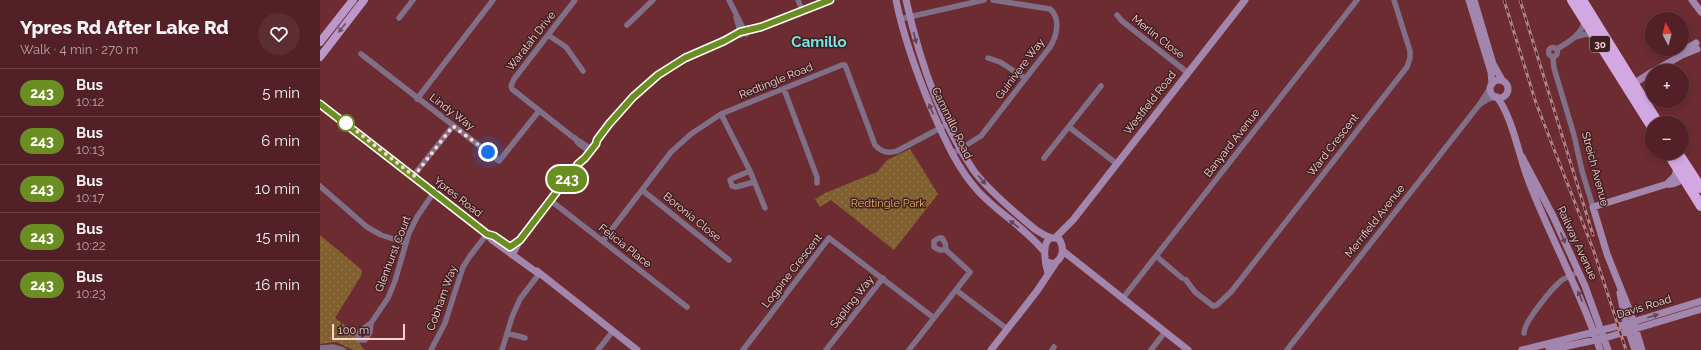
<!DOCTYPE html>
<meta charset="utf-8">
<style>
body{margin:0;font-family:Raleway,sans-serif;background:#5c2d32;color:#f1f3f6;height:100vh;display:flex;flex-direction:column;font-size:15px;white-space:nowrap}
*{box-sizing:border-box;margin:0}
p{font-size:13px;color:#b5a3a7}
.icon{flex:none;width:22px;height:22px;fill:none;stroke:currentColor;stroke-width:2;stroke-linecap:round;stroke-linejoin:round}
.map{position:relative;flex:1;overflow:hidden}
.side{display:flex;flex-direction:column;background:#522026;width:320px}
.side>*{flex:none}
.badge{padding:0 8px;border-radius:13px;font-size:14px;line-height:26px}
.needle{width:26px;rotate:353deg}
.controls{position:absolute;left:1325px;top:12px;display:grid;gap:8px}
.controls a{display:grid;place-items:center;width:44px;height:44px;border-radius:50%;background:#522026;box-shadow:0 2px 6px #0003,0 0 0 1px #683e43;font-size:20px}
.scale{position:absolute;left:12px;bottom:10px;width:73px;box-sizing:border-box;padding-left:4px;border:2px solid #fcd2d3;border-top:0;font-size:11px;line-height:14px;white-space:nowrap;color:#fcd2d3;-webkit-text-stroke:3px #3f2022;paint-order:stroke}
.you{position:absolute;width:20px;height:20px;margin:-10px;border:3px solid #fff;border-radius:50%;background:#1a73e8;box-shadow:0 0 0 6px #1a73e833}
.map>.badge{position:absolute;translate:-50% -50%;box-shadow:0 0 0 2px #fff}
.round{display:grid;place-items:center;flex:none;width:42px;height:42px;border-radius:21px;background:#5c2d32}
.summary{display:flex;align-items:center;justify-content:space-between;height:68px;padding:0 20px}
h1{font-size:19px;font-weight:800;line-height:30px}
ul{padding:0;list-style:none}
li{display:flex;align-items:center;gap:12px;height:48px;padding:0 20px;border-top:1px solid #683e43}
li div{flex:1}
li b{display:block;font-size:15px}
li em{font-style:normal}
li .badge{min-width:44px;font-weight:700;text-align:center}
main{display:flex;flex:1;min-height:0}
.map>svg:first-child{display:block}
</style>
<main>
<section class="side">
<div class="summary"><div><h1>Ypres Rd After Lake Rd</h1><p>Walk · 4 min · 270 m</p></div><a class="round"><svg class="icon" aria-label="heart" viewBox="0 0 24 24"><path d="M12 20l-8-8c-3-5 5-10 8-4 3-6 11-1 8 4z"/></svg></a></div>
<ul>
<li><span class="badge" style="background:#6b8e23;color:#fff">243</span><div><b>Bus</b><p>10:12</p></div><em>5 min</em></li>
<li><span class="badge" style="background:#6b8e23;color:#fff">243</span><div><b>Bus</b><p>10:13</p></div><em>6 min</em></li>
<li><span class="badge" style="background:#6b8e23;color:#fff">243</span><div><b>Bus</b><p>10:17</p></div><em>10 min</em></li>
<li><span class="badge" style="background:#6b8e23;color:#fff">243</span><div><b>Bus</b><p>10:22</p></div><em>15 min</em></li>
<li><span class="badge" style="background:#6b8e23;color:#fff">243</span><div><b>Bus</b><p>10:23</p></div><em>16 min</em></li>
</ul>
</section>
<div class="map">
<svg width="1381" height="350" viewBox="0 0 1381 350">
<defs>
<pattern id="grass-dots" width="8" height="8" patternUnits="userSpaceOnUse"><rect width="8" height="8" fill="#80602e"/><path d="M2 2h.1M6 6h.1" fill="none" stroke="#93764b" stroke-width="1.8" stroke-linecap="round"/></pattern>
</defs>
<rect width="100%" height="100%" fill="#6d2b32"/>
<!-- grass -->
<path fill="url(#grass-dots)" d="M590,149L618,194L574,250L511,200L500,207L495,199L505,193L557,172L567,160Z
M0,235L42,270L41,276L15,318L36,333L37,339L44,350H33L16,342L0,344Z"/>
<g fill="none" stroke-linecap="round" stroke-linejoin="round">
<!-- street -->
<path stroke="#816f88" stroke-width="5.5" d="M255,0L194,79L191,86L192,89L254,138L272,149
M409,0L426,34
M478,0L482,10
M797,15L802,21L868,73
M416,17L421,35
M79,18L93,0
M580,19L664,0
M307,25L333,0
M228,35L246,47L263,71
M1255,37L1266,34L1273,36
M1228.5 52a4.5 4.5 0 1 1 9 0a4.5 4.5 0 1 1-9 0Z
M1237,49C1249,42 1261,35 1265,21
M41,54L179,161L219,111
M1233,57L1234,68L1254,135L1262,171L1273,207
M668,58L680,62L705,78
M464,89L497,177V183
M97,99L173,0
M1159,105L1168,99L1176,97
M401,114L430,171L445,208
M749,127L797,164
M255,138L258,143L269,151
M632,154L661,136L730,47C737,36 741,18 730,9L673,0
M724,158L781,86
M430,171L413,178L410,180L412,186L416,187L434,182
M93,176L133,126
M0,186L47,227L61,235L86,243
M322,190L409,260
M230,200L367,307
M283,241L351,152L371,134L401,114L522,65H525L555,145C561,152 568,154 577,151L628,124
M836,256L862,278
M866,280L875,292L893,306L897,305L911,292L1087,67L1090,58V51L1074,0
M636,290L687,329
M803,298L1037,0
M51,323L50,332L45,340H39L38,335L40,331L51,323L68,298L75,281L89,233L97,217L114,192
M187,333L205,338
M1204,333C1204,322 1232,288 1242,280C1247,277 1253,274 1259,272
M0,348L13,347L23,350
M111,350L125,323L143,267L150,256L167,234
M182,350L192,317L200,299L219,274
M278,350L293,331
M423,350L509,238L614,318
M506,350L563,278
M589,350L650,272L626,250H620L614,247V241L619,238H622L625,243L626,250
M732,350L734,347
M831,350L845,332
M967,350L1159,105L1170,88"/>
<!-- secondary -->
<path stroke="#a286ad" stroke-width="7" d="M576,0C584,40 598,77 614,115C626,142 638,169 658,191C678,213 704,227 723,250
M586,0C599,58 620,122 654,171C666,187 682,201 697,214C708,223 718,234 732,238
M1149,0L1171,72L1172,84
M1154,0L1173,64L1182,80
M1372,0L1381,12
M1359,53L1376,43
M1334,71L1362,55L1377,49
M1170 89a9 9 0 1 1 18 0a9 9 0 1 1-18 0Z
M1310,86L1332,72
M1177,97C1193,118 1199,157 1209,182C1231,239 1261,292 1280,350
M0,104L167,234L172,240L219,274
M1202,157L1233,216L1265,286L1288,350
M258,164L265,158L289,124L313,97L325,86L351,66L424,30L441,27L510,0
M1347,184L1355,176L1357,168
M735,238L753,220L925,0
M743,251L868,350
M192,255L200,240L260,161
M726,261L733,264C743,259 745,248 739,239C719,231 725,264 728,273
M217,271L317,350
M1300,293L1306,324L1315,350
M671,350L717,291L735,264
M1202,350L1306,324L1381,301
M1229,350L1285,338L1381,309
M1322,350L1311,314L1287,254L1273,207L1347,184C1354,185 1363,181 1365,174"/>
<!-- primary -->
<path stroke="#bb98c9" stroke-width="8" d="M0,42L33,0
M0,57L44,0"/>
<!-- highway -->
<path stroke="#d2a8e3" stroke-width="10" d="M1252,0L1332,127
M1262,0L1338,123
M1348,153L1381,206
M1358,153L1381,188"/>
<defs>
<path id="rail" d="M1184,0L1216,103L1273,249L1306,350
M1200,0L1273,235"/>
</defs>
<!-- rail casing -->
<use href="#rail" stroke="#b58084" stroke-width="3"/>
<!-- rail -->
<use href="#rail" stroke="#3f2022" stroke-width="1.5" stroke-dasharray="4.5" stroke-linecap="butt"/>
</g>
<!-- one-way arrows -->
<defs><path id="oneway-solid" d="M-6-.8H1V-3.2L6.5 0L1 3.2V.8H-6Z"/></defs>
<use fill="#715065" href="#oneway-solid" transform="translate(22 28) rotate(128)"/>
<g fill="#624453">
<use href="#oneway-solid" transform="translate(595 38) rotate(76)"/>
<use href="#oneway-solid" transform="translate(611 109) rotate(-114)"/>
<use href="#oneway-solid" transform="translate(662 180) rotate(50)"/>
<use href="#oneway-solid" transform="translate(694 224) rotate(-142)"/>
<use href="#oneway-solid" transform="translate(1243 238) rotate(66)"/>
<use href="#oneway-solid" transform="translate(1260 296) rotate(-113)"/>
<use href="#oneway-solid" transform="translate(1333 316) rotate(-17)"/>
</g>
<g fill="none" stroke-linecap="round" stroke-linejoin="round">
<defs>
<path id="line" d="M0,104L167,234L174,236L190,247L200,240L258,164L265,158L276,144L277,140L289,124L313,97L338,75L365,58L404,41L420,32L441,27L510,0"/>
</defs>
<!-- line casing -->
<use href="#line" stroke="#fff" stroke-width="9"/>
<!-- line -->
<use href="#line" stroke="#6b8e23" stroke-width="6"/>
<!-- walk -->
<path stroke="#fcd2d3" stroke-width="4" stroke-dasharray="0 7.2" d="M26,123L94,176L133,126L168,152"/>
</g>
<!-- markers -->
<circle fill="#fff" stroke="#6b8e23" stroke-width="2" cx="26" cy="123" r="8"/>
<g text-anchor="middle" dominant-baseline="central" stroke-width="3" stroke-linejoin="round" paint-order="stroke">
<!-- shield labels -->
<rect fill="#3f2022" stroke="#c39d9e" stroke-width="1" x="1270" y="36" width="20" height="16" rx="3"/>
<g font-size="10" font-weight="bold" fill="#fcd2d3">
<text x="1280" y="44">30</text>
</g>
<!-- street labels -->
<g font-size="11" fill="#fcd2d3" stroke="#3f2022">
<text transform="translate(838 37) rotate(38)">Merlin Close</text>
<text transform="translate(211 41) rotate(-52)">Waratah Drive</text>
<text transform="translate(700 69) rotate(-53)">Guinivere Way</text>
<text transform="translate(456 81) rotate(-22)">Redtingle Road</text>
<text transform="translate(830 103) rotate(-52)">Westfield Road</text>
<text transform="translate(132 112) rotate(37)">Lindy Way</text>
<text transform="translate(632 123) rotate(64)">Cammillo Road</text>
<text transform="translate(912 143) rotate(-52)">Banyard Avenue</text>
<text transform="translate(1013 145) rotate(-52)">Ward Crescent</text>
<text transform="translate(1275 169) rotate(75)">Streich Avenue</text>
<text transform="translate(138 197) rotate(38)">Ypres Road</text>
<text transform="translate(372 217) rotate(39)">Boronia Close</text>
<text transform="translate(1055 221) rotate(-52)">Merrifield Avenue</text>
<text transform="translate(1257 243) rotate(65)">Railway Avenue</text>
<text transform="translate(305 246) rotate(38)">Felicia Place</text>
<text transform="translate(73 254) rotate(-69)">Glenhurst Court</text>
<text transform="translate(472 271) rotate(-52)">Logpine Crescent</text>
<text transform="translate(122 298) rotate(-70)">Cobham Way</text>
<text transform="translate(532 302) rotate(-52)">Sapling Way</text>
<text transform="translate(1324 307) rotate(-17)">Davis Road</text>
</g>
<!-- park labels -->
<g font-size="11" fill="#e9b462" stroke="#3f2022">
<text x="568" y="203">Redtingle Park</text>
</g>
<!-- district labels -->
<g font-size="15" font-weight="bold" fill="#76e3e4" stroke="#3f2022">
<text x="499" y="42">Camillo</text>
</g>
</g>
</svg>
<div class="controls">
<a><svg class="needle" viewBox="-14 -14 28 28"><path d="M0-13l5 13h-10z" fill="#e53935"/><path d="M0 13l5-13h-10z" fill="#b5a3a7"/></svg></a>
<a>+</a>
<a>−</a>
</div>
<div class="scale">100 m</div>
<div class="you" style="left:168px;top:152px"></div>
<b class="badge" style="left:247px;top:179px;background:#6b8e23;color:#fff">243</b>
</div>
</main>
